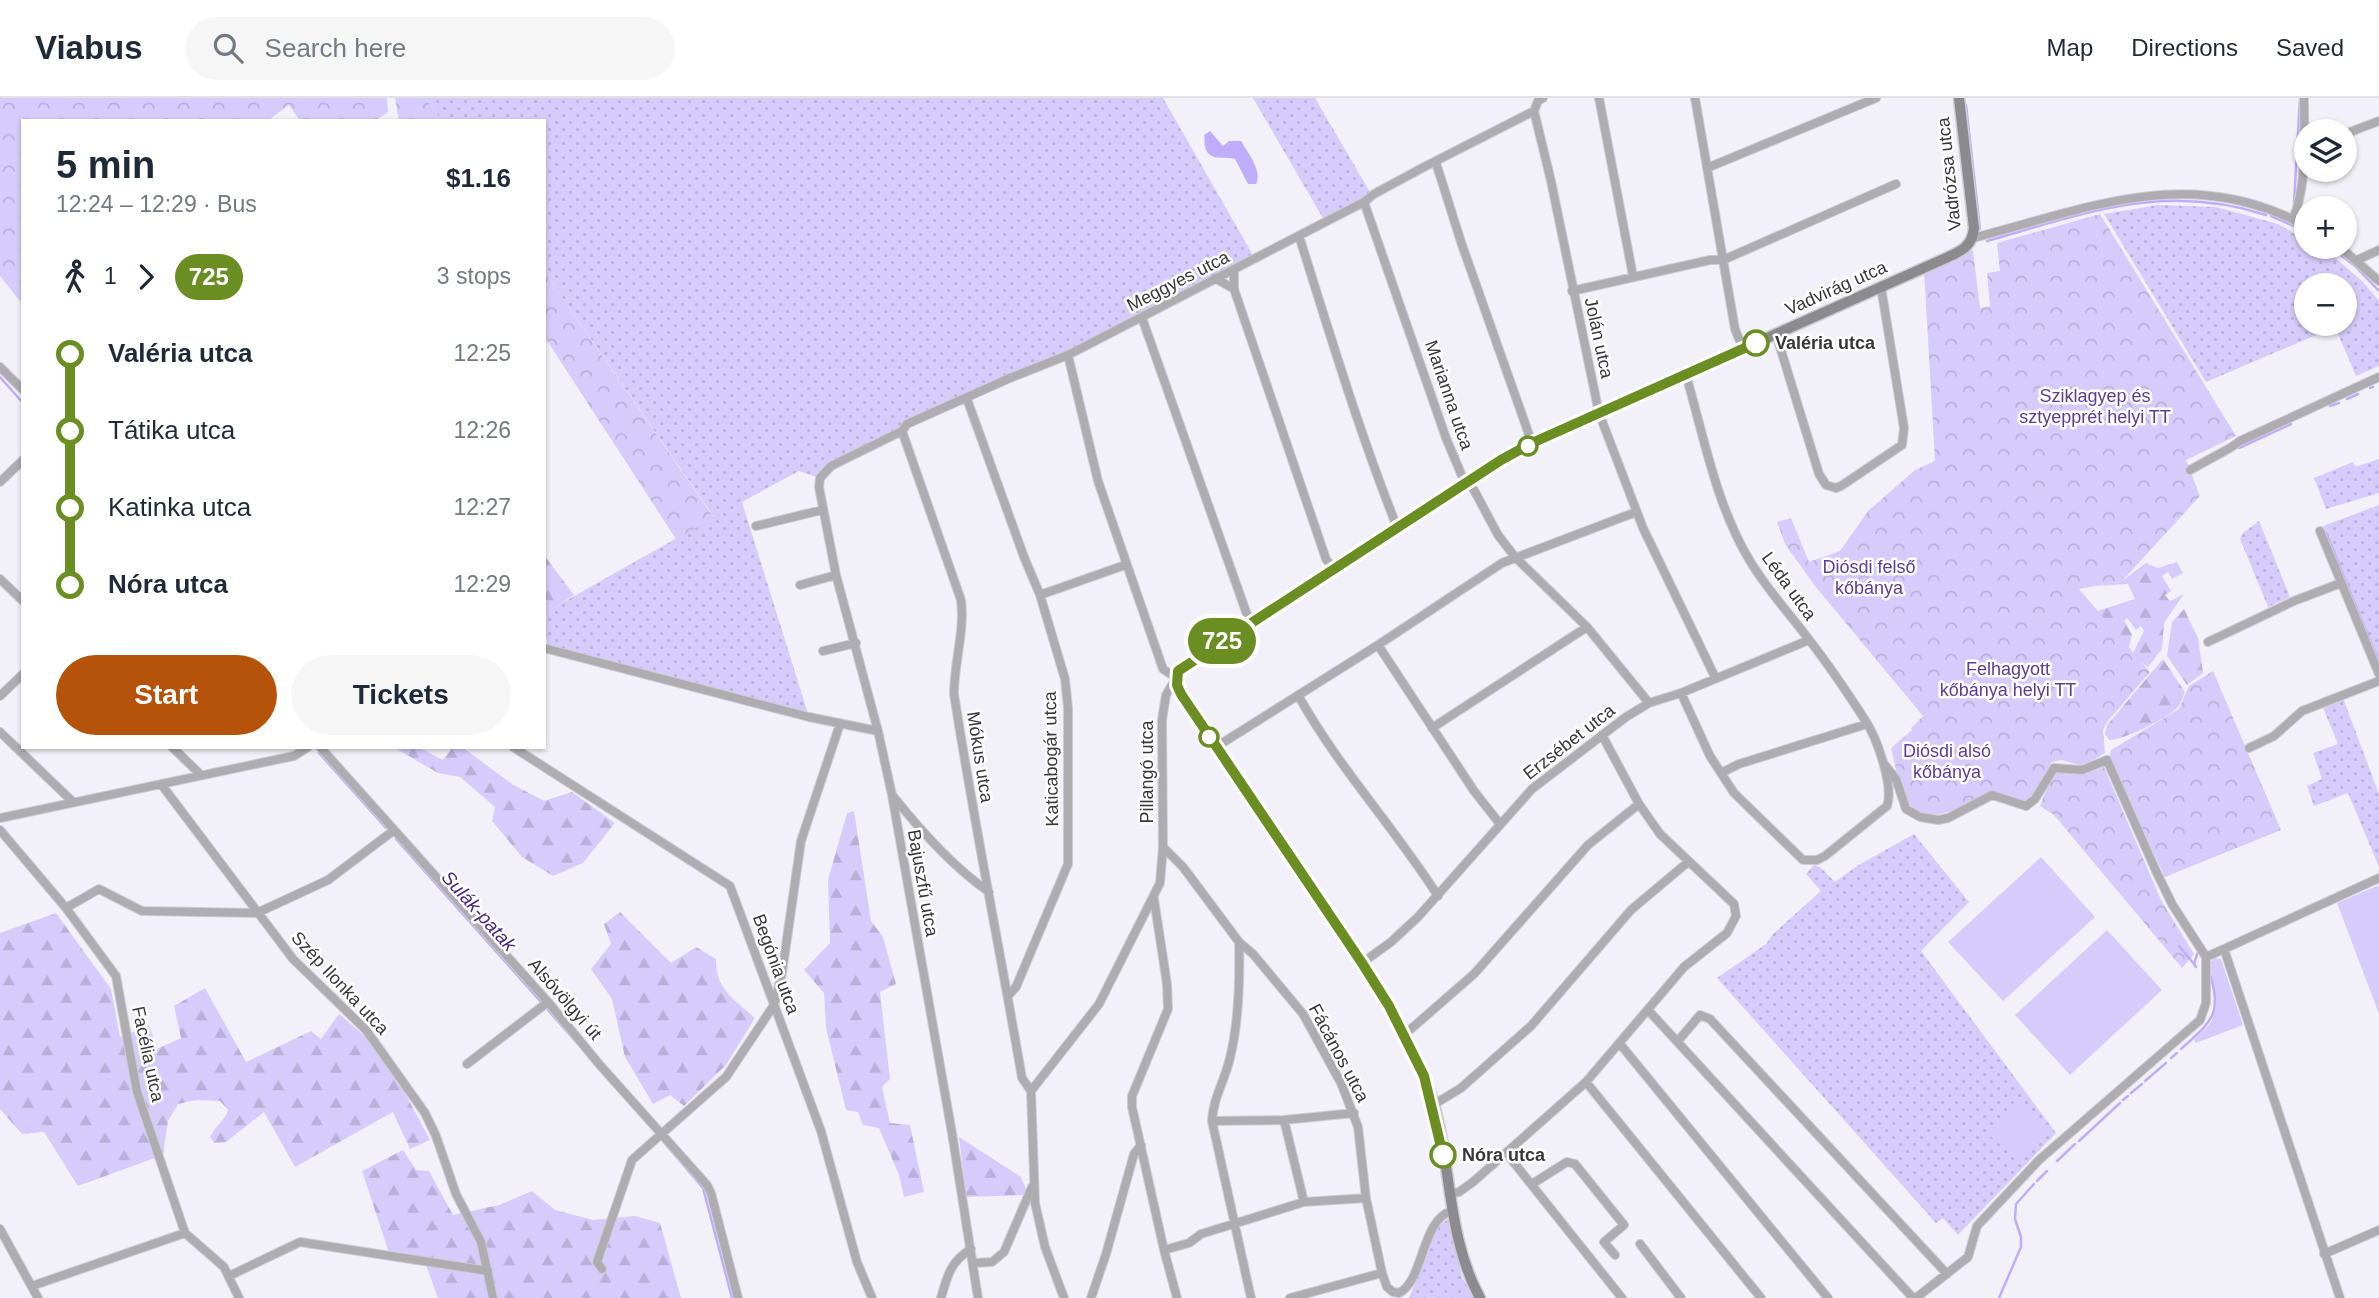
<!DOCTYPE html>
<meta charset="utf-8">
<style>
body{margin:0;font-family:Arial,sans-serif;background:#f6f6f7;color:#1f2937;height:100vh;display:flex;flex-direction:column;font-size:26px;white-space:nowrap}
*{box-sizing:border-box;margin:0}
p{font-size:23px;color:#747a83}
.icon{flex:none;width:38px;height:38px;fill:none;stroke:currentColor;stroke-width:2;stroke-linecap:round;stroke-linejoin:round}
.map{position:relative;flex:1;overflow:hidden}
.panel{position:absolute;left:21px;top:21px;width:525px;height:630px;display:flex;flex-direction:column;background:#fff;border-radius:0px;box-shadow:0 2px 5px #0004}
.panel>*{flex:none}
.badge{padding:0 14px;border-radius:23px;font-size:24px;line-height:46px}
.fabs{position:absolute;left:2294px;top:21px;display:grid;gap:14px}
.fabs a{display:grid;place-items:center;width:63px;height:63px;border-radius:50%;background:#fff;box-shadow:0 2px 5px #0004;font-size:35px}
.map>.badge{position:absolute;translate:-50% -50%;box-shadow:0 0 0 4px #fff}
.legs{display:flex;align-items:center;gap:10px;height:77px;padding:0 35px;font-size:23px}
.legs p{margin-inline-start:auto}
.head{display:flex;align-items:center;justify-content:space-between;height:119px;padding:0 35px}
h1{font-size:38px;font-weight:700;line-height:52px}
.action{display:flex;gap:14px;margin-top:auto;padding:14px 35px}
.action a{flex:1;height:80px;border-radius:42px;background:#b45309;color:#fff;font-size:28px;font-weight:700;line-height:80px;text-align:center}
.action a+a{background:#f6f6f7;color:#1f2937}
ul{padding:0 35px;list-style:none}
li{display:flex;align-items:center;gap:24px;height:77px;font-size:26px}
li i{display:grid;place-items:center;width:10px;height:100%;margin:0 9px;background:currentColor}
li i::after{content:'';width:18px;height:18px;margin:-9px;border:5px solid;border-radius:50%;background:#fff}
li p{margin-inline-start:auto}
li:first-child i{background:linear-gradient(#0000 50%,currentColor 0)}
li:last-child i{background:linear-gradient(currentColor 50%,#0000 0)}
header{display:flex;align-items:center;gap:42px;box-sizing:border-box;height:98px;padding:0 35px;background:#fff;border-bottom:2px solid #e0e1e3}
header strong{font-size:33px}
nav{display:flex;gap:38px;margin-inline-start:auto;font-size:24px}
.search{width:490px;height:63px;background:#f6f6f7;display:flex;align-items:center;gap:18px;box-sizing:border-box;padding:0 24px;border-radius:38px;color:#747a83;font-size:26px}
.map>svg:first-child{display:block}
</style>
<header>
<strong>Viabus</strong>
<div class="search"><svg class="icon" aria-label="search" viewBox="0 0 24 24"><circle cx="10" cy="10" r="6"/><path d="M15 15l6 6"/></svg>Search here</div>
<nav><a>Map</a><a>Directions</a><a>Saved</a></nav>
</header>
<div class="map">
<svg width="2379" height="1200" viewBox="0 0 2379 1200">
<defs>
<pattern id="grass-dots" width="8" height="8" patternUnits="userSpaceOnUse" patternTransform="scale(1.75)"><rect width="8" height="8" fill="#d6ccfb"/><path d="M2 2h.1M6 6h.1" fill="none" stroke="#b8b0d8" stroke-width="1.8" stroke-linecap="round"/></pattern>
<pattern id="forest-firs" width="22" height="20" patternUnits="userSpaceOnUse" patternTransform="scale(1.75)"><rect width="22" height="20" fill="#d6ccfb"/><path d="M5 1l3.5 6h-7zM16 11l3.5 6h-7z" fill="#b8b0d8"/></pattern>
<pattern id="park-crowns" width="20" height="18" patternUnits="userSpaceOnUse" patternTransform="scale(1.75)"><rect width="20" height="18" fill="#d6ccfb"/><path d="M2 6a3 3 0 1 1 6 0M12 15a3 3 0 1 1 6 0" fill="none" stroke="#b8b0d8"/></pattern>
</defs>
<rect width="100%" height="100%" fill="#f2f1f9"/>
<!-- grass -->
<path fill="url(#grass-dots)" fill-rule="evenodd" d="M426,0H1163L1254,159L1142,220L967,301L831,368L820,380L799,373L742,404L809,619L548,547L544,533V515L714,419L544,173V23H441Z
M1253,0H1315L1370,94L1364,101L1324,122Z
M2158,107L2216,109L2278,126L2306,142V149H2319L2326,152L2363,184L2379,203V268L2356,278L2335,229L2206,284L2104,116ZM2306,187H2345V226H2306Z
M2379,361V395L2326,411L2314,380L2353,364L2355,369Z
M2379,407V568L2323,428Z
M2259,423L2290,499L2268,509L2240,441L2243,435Z
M2343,600L2379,696V769L2348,695L2314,708L2307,688L2322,681L2313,655L2338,646L2323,610Z
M1914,736L1969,804L1921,853L2056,1035L1958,1137L1943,1120L1936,1125L1717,880L1766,846L1773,836L1821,793L1806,776L1814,767L1820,769L1835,784L1857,768Z
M1448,1121L1462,1179L1474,1200H1409L1437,1130Z"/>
<!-- forest -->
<path fill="url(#forest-firs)" d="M544,457L574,497L544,516Z
M2177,464L2183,475L2172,481L2168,474L2162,478L2171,493L2165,497L2170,503L2184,496L2164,525L2162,551L2148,569L2132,557L2144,533L2141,528L2136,532L2127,520L2124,522L2132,537L2127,555L2097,513L2135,501L2128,486L2094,488L2122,483L2146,465L2158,470Z
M2184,511L2198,540L2203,575L2187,587L2167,558L2172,524Z
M2163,561L2185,594C2183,598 2181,606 2178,609C2170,619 2122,643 2109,642L2105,636L2107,627Z
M393,649H418L443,662L453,649H462L512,686L544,703L572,694L615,725L583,765L553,778L522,759L492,723L495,709L460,679L438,675Z
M854,713L871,823L883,839L896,886L880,894L890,981L882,989L890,1025L910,1027L924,1094L904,1099L899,1077L879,1030L863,1027L858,1014L846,1012L826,930L824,895L804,872L830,845L828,782L847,715Z
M620,814L671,865L696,849L716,861C715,891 735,902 755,920L726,967L684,1008L670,997L653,1006L625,959L612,901L591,871L611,846L604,826Z
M56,815L111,891L120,939L149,927L157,951L181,940L174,908L205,890L246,964L311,933L321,941L339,916L367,940L405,995L430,1042L410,1051L393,1014L295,1069L264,1014L226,1044L214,1045L210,1039C215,1028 224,1024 228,1012L220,1003L196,1002L178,1006L168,1023L163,1057L78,1088L44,1034L22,1036L0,1011V835Z
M959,1039L1021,1079L1026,1091L1024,1097L966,1099Z
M403,1052L416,1072L429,1073L453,1117L499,1107L532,1093L555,1112L593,1122L635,1118L660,1125L681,1200H438L426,1167L391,1161L362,1073Z"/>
<!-- park -->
<path fill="url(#park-crowns)" d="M0,0H387L388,14L375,23H300L289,7L267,23H23V207L0,178Z
M395,0H426L441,23H399Z
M2100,116L2236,338L2186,362L2200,398L2122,483L2079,491L2150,574L2107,624L2103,632L2105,655L2083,668L2061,662L2052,664L2029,702L2022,705L1996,694H1990C1968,704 1924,735 1906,703C1899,690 1895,665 1891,650L1912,632L1911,630L1923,618L1815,488L1785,446L1777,424L1791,420L1809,464L1840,453L1868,413L1915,372L1935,363L1924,172L1973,152L1980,210L1990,208L1987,175L2000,173L1997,145Z
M544,173L714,420L676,441L544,238Z
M2213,573L2281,732L2165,779L2109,661L2111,652L2179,611L2189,588Z
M2104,669L2161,802L2194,856L2182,870L2054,717L2040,708L2048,687L2057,672L2085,676Z"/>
<!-- garden -->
<path fill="#d6ccfb" d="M2041,759L2095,819L2003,903L1948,844Z
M2379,787V916L2337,805Z
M2107,832L2162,892L2070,977L2015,917Z
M2215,860L2221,861L2243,927L2196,945L2194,942L2211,925L2216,909L2210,864Z
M2014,1005L2045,1031L2019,1062L1988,1036Z"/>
<!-- water -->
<path fill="#c0acfd" d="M1210,33L1223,48L1229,43H1241C1248,55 1263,74 1256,86H1248L1235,61C1224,58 1209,64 1205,49C1204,45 1205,41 1204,37Z"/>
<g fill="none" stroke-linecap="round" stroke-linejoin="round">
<!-- stream -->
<path stroke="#c0acfd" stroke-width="2.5" d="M1966,7L1980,131
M2294,105L2300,0
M2271,118L2296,129
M1987,143C2086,115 2163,84 2266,117
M2330,149L2355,168L2379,193
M0,279L23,305
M2370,290L2373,289
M2347,301L2358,296
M2330,308L2339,305
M2239,350L2291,326
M2326,435L2379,565
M319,655L386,730
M396,741L541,904
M2179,848L2194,866
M2196,869L2194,866L2198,854
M548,912L576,944
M2181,951C2214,921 2222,917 2209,872
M2171,960L2177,955
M2145,983L2166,965
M2131,995L2142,986
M2123,1002L2128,998
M662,1042L703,1090L732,1200
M2079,1043L2120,1005
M2057,1063L2075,1046
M2037,1083L2047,1073
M1999,1200L2021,1149V1139L2015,1121L2016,1106L2034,1086"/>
<defs>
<path id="street" d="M1599,0L1633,178
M1695,0L1735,231L1743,251
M1534,13L1551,83L1599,315L1643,430L1715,579
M2345,36L2379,23
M1436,65L1462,147L1532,345
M1707,70L1876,0
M1364,104L1446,340L1462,378L1474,392L1498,437L1515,459L1587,529L1649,605
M2293,121C2308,85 2304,39 2304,0
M1299,138C1330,236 1359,334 1397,429
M1973,140C2090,110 2190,65 2306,128
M2340,149L2379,183
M2357,162L2379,152
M1234,171V191L1326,461L1333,470
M1215,180L1234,191
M1572,193L1710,162H1723L1896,86
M1142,220L1250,525
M1776,236L1819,376L1826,387L1836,390L1841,388L1902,347L1904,330L1881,189
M0,269L23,292
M967,301L1024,459L1040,497L1065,581L1068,610V766L1016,889L1008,898
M902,333L961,502C965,533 954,565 954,596C974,725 1000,852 1022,980L1031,993
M2190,372L2230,350L2240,343L2379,279
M0,384L23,362
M756,428L822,412
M2320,433L2379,576
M0,481L23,503
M800,487L836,477
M1040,497L1125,467
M2208,544L2294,503L2341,485
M1378,547L1474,693L1500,726
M544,550L809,619L878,633
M823,553L856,545
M1681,595L1710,658L1734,695L1803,762H1817L1825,758L1887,708C1894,688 1877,640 1865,622C1847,594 1828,566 1807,539C1788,514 1766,490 1750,463C1716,407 1704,339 1686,277
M1298,597C1338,669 1394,729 1438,798
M0,598L23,576
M1432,630L1587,529
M0,634L73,704
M172,649L201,677
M320,649L548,904L599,966L707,1087L711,1095L738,1200
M513,649L730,788L821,1033L857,1164L872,1200
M1216,649L1378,547L1502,465L1636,414
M2249,650L2274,638L2302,613L2379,583
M1885,667L1896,681L1906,711L1920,719L1938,722L1948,720L1992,697L2026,708L2035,701L2054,670L2082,672L2107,662L2156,773L2172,806L2206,859
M1721,675L1739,666L1867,626
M161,686L293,861L366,932L425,1015L436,1038L456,1096L481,1144L493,1200
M893,698C920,732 953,769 989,794
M0,720L294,658L308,649
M0,732L66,810L116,878L137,994L185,1135L224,1169L239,1200
M1163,749L1183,769L1239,844L1253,856L1303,916L1341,985L1358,1029L1366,1100L1382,1175L1387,1189L1393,1194L1399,1195C1424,1183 1421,1121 1452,1113
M1154,801L1167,886L1168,911L1132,998V1009L1164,1152L1177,1200
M66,810L99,791L142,813L257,815L328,782L393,733
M1239,844C1240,882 1239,923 1230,960C1225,982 1213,1000 1212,1023L1251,1200
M2224,851L2379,780
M2206,859L2224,851L2340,1200
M1362,865L1391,844L1418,819L1532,691L1626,619L1649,605L1681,595L1809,542
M1648,912L1913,1200
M1404,937L1474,876L1588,747L1639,706
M1678,943L1700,917L1710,921L1947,1176
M1620,946L1828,1200
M467,966L548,904
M1586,984L1761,1200
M1031,993L1099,906L1160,785L1163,749L1162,622L1166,597L1176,580L1163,571L1098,383L1068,257
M1031,993L1035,1105L1045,1149L1064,1200
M1433,1007L1461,990L1531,928L1631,812L1688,764
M1284,1022L1304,1104
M1212,1023L1284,1022L1354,1015
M1507,1056L1622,1200
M1532,1086L1567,1064L1575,1066L1624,1127L1604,1144L1615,1157
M1449,1096L1459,1094L1473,1084L1586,984L1684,869L1727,835L1736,818L1734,806L1660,736L1639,706L1602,637
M0,1131L38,1200
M1640,1146L1681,1200
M1164,1152L1189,1145L1201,1136L1304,1104L1366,1100
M2324,1156L2379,1132
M974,1165L992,1164L1004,1154L1032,1089
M602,1171L597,1164L632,1062L726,979L774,907L782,875L801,743L840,626
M229,1178L300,1144L488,1173
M32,1188L185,1135
M941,1200C947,1178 951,1163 971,1151
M978,1200L952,1035L892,697L878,633L836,477L819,389L820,380L831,368L902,333L907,326L1010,280L1068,257L1364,104L1374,96L1424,69L1534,13L1538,3L1543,0
M1091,1200L1106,1156L1134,1056L1141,1047
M1290,1200L1382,1175
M1916,1200L1968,1159L1977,1128L2039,1062L2200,922L2206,905V859"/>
<path id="secondary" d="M1480,1200C1442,1130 1454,1047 1423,975C1397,913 1357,858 1320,802C1273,734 1226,665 1181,596L1176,587L1178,573L1333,470L1501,362L1532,345L1946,160C1961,153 1972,149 1974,130L1959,0"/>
</defs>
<!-- street casing -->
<use href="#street" stroke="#cdccd3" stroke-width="10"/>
<!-- secondary casing -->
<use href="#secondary" stroke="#cdccd3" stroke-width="13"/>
<!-- street -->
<use href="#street" stroke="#adacb0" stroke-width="8"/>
<!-- secondary -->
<use href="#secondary" stroke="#8b8a8f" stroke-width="10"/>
</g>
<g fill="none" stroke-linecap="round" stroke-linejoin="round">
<defs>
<path id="line-1" d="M1443,1057L1424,978L1389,908L1362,865L1181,596L1177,587L1178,573L1501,362L1532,345L1756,245"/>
</defs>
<!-- line-1 casing -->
<use href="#line-1" stroke="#fff" stroke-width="16"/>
<!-- line-1 -->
<use href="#line-1" stroke="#6b8e23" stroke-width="10"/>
</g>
<!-- markers -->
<g fill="#fff" stroke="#6b8e23" stroke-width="3.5">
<circle cx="1756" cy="245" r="12"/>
<circle cx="1528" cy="348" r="9"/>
<circle cx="1209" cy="639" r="9"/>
<circle cx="1443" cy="1057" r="12"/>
</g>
<g text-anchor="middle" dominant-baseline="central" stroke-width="5" stroke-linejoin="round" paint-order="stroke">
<!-- street labels -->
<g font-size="18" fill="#37373a" stroke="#fff">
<text transform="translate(1949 76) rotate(-96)">Vadrózsa utca</text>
<text transform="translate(1178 183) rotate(-27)">Meggyes utca</text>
<text transform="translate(1836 190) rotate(-24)">Vadvirág utca</text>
<text transform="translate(1599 240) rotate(78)">Jolán utca</text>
<text transform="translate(1449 297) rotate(71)">Marianna utca</text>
<text transform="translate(1789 488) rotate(54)">Léda utca</text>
<text transform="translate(1569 644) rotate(-38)">Erzsébet utca</text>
<text transform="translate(980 659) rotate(81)">Mókus utca</text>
<text transform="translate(1051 661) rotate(-91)">Katicabogár utca</text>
<text transform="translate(1147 674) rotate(-90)">Pillangó utca</text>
<text transform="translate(923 785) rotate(80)">Bajuszfű utca</text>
<text transform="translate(776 866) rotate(70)">Begónia utca</text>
<text transform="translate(340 885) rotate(47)">Szép Ilonka utca</text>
<text transform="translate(565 901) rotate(49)">Alsóvölgyi út</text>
<text transform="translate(1339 955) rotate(62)">Fácános utca</text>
<text transform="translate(148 956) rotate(78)">Facélia utca</text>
</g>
<!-- stop labels -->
<g font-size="18" font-weight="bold" fill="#37373a" stroke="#fff" text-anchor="start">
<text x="1775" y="245">Valéria utca</text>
<text x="1462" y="1057">Nóra utca</text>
</g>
<!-- park labels -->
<g font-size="18" fill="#5b3c99" stroke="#fff">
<text x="2095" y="298">Sziklagyep és<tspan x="2095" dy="21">sztyepprét helyi TT</tspan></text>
<text x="1869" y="469">Diósdi felső<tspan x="1869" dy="21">kőbánya</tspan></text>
<text x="2008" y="571">Felhagyott<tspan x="2008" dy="21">kőbánya helyi TT</tspan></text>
<text x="1947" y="653">Diósdi alsó<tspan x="1947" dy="21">kőbánya</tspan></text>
</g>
<!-- water labels -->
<g font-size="19" font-style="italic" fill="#482782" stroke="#fff">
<text transform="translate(479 813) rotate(48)">Sulák-patak</text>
</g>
</g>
</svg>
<div class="fabs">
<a><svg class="icon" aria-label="layers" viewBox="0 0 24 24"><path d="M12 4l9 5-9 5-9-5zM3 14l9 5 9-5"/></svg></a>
<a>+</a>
<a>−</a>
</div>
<b class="badge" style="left:1222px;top:543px;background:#6b8e23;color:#fff">725</b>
<section class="panel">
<div class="head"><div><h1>5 min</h1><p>12:24 – 12:29 · Bus</p></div><b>$1.16</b></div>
<div class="legs"><svg class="icon" aria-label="walk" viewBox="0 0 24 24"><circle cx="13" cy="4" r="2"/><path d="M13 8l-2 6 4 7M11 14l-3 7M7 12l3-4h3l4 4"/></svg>1<svg class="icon" aria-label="forward" viewBox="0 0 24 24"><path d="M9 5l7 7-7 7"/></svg><b class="badge" style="background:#6b8e23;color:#fff">725</b><p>3 stops</p></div>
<ul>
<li><i style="color:#6b8e23"></i><b>Valéria utca</b><p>12:25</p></li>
<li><i style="color:#6b8e23"></i><span>Tátika utca</span><p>12:26</p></li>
<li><i style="color:#6b8e23"></i><span>Katinka utca</span><p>12:27</p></li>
<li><i style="color:#6b8e23"></i><b>Nóra utca</b><p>12:29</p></li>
</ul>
<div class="action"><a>Start</a><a>Tickets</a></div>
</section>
</div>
